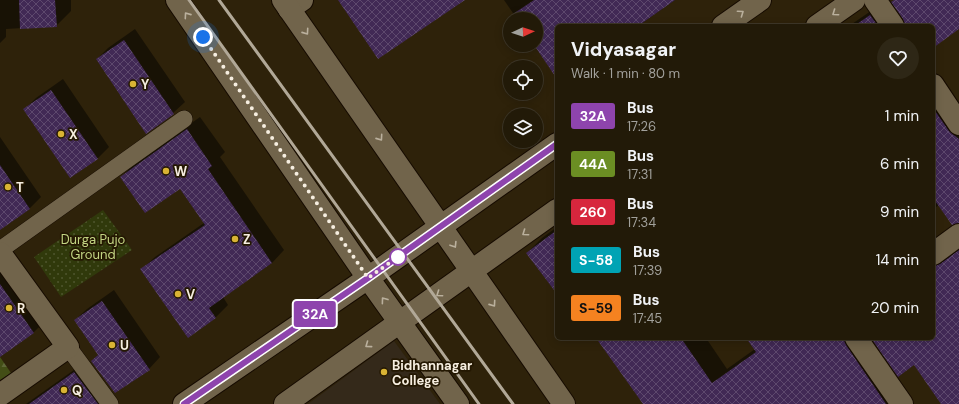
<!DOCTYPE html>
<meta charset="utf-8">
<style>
body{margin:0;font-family:"DM Sans",sans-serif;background:#2e2716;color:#f1f3f6;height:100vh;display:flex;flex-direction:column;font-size:15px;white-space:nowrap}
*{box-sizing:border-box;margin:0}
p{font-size:13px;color:#a2a19c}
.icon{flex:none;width:22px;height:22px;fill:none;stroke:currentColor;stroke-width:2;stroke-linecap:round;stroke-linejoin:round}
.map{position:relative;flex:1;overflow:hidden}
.drawer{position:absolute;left:555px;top:24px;width:380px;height:316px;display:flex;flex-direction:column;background:#221a08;border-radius:6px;box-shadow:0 2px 10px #0003,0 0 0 1px #3f3829}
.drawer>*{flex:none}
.badge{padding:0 8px;border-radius:3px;font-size:14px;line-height:26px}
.needle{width:26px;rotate:87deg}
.tools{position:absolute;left:503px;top:12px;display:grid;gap:8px}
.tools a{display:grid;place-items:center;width:40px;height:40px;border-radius:50%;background:#221a08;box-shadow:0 2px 10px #0003,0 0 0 1px #3f3829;font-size:20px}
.you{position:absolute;width:20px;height:20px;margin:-10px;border:3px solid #fff;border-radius:50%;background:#1a73e8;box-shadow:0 0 0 6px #1a73e833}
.map>.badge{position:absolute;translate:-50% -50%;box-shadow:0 0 0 2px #fff}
.round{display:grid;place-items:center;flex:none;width:42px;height:42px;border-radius:21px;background:#2e2716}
.overview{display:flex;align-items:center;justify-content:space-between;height:68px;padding:0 16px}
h1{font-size:19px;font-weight:800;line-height:30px}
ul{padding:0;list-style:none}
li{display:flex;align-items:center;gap:12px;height:48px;padding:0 16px}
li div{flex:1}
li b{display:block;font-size:15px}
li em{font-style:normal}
li .badge{min-width:44px;font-weight:700;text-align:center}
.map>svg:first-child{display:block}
</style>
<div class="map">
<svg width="959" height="404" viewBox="0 0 959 404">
<defs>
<pattern id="grass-dots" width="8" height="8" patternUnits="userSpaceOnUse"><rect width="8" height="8" fill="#30390b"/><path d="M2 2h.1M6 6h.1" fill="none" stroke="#4f562e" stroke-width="1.8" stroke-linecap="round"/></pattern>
<pattern id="forest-firs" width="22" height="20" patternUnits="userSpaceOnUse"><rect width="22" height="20" fill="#434e16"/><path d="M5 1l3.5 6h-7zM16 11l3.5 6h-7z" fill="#5f6838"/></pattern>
<pattern id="building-cross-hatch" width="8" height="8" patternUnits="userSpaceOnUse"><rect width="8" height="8" fill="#412955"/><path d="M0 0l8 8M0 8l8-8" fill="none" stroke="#5d486d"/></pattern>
</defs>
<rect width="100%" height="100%" fill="#2e220a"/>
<!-- education -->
<path fill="#34291a" d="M394,341L440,404H308Z"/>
<!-- grass -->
<path fill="url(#grass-dots)" d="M103,210L132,250L61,297L34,257Z"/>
<!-- forest -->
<path fill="url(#forest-firs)" d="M0,357L11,373L0,380Z"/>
<!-- shadow -->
<path fill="#0007" d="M0,0H71V11L56,26L6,29V37L0,43Z
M504,0H675L638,26H557V77L535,45L536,19H517Z
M894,0H959V28L933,47V26H849L884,2L901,24L907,25Z
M135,29L185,102L173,113L146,132L97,59L108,48Z
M933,76L959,113V222L939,205L933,209Z
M63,79L109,147L98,158L71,177L25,109L36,98Z
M200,117L225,152L220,157L284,250L272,263L223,297L228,305L215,318L142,269L155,257L204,223L180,188L121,177L134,164Z
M0,137L41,197L30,208L2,228L0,224Z
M557,227V293L527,253L542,238Z
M959,248V404H942L914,364L872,338H933V266L945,253Z
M0,256L45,321L33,333L0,343Z
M114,290L160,357L149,369L92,361L99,354L75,320L87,309Z
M598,338H706L727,369L755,349L747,338H865L911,404H649Z
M88,360L104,404H26Z"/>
<!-- building -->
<path fill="url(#building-cross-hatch)" d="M19,0H55L57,27L20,29Z
M338,0H465L378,59Z
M534,0H675L638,26H557V79L534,45H536V19H516L513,14Z
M894,0H959V29L933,48V26H905L903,19L891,2Z
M870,15L878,26H854Z
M124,40L174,114L146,134L96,59Z
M51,90L98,159L70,178L23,109Z
M933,108L949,131L959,139V223L952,225L933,198Z
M187,129L212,166L208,169L272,263L209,308L216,318L188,338L140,269L205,225L180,189L145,213L120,177Z
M0,165L30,209L0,230Z
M557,230V294L526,253Z
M959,250V404H941L914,365L898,377L871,338H933V266L940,264Z
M0,284L34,333L0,357Z
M102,301L150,370L115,393L91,361L98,355L74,320Z
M596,338H681L712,383L756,352L746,338H844L846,345L886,404H643Z
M74,372L98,404H29Z"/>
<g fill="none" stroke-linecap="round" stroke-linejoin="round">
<defs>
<path id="lane" d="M0,250L184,119
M68,347L110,404"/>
<path id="street" d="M875,0L893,26
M289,9L302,0
M933,85L959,124
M0,253L68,347L0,395
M933,254L959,235
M856,338L902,404"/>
<path id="secondary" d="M177,0L368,278L458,404
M283,0L564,404
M723,26L760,0
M817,26L854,0
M184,404L368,278L557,144
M285,404L557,210"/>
</defs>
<!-- lane casing -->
<use href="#lane" stroke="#160b00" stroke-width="18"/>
<!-- street casing -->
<use href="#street" stroke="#160b00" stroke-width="24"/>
<!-- secondary casing -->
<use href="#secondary" stroke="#160b00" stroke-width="24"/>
<!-- lane -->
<use href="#lane" stroke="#71644b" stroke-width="17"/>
<!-- street -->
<use href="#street" stroke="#71644b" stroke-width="22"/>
<!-- secondary -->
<use href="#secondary" stroke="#71644b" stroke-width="22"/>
<!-- rail -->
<path stroke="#b1a897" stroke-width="3" d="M189,0L479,404
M219,0L513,404"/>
</g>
<!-- one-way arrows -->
<defs><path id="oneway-chevron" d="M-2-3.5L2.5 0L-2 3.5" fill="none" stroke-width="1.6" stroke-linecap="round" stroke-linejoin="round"/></defs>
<g stroke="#bab09d">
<use href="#oneway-chevron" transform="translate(741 13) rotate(-35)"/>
<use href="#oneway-chevron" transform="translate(835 13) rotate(145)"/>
<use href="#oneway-chevron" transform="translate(187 15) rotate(-125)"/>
<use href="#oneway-chevron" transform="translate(306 32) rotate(55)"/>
<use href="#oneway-chevron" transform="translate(380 138) rotate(55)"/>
<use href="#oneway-chevron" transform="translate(525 233) rotate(145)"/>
<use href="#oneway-chevron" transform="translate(454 245) rotate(58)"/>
<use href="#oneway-chevron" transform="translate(439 294) rotate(145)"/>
<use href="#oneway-chevron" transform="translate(384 300) rotate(-126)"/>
<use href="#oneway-chevron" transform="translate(493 304) rotate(55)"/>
<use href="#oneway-chevron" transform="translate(368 345) rotate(144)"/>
</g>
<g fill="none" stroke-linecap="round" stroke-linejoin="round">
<defs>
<path id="line" d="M184,404L368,278L557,144"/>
</defs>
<!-- line casing -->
<use href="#line" stroke="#fff" stroke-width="9"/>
<!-- line -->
<use href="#line" stroke="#8e44ad" stroke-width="6"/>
<!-- walk -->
<path stroke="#f6eee0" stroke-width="4" stroke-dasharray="0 7.2" d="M203,37L368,278L398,257"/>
</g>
<!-- markers -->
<g fill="#d9b334" stroke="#241802" stroke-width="1.5">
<circle cx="133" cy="84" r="4"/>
<circle cx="61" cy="134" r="4"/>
<circle cx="166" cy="171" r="4"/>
<circle cx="8" cy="187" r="4"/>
<circle cx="235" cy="239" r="4"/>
<circle cx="178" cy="294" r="4"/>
<circle cx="9" cy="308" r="4"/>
<circle cx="112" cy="345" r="4"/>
<circle cx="384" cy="372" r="4"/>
<circle cx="64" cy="390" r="4"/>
</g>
<circle fill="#fff" stroke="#8e44ad" stroke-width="2" cx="398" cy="257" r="8"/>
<g text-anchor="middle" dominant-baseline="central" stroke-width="3.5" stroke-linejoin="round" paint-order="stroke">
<!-- poi labels -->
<g font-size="13" font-weight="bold" fill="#f6eee0" stroke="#241802" text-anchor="start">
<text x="141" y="84">Y</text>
<text x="69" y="134">X</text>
<text x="174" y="171">W</text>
<text x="16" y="187">T</text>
<text x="243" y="239">Z</text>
<text x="186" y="294">V</text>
<text x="17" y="308">R</text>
<text x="120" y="345">U</text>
<text x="392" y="365">Bidhannagar<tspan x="392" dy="15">College</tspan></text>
<text x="72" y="390">Q</text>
</g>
<!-- park labels -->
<g font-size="13" fill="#c3d583" stroke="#241802">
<text x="93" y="239">Durga Pujo<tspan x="93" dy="15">Ground</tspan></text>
</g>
</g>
</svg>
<div class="tools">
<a><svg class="needle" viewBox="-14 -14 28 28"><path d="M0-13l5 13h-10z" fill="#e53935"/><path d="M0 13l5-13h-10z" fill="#a2a19c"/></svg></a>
<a><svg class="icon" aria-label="locate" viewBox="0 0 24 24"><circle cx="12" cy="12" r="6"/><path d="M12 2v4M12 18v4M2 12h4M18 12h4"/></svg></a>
<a><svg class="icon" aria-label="layers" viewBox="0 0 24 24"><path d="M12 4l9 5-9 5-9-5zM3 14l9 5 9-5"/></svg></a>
</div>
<div class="you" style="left:203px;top:37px"></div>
<b class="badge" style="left:315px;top:314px;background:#8e44ad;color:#fff">32A</b>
<section class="drawer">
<div class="overview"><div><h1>Vidyasagar</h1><p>Walk · 1 min · 80 m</p></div><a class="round"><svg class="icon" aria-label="heart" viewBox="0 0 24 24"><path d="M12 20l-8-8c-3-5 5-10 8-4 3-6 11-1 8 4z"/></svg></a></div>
<ul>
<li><span class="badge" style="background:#8e44ad;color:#fff">32A</span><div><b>Bus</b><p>17:26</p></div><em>1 min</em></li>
<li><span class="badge" style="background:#6b8e23;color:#fff">44A</span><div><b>Bus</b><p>17:31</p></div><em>6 min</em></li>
<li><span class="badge" style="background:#d7263d;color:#fff">260</span><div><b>Bus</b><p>17:34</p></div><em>9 min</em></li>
<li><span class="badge" style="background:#00a3b4;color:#fff">S-58</span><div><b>Bus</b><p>17:39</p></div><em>14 min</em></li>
<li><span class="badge" style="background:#f58220;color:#111">S-59</span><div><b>Bus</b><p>17:45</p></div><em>20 min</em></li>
</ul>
</section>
</div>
